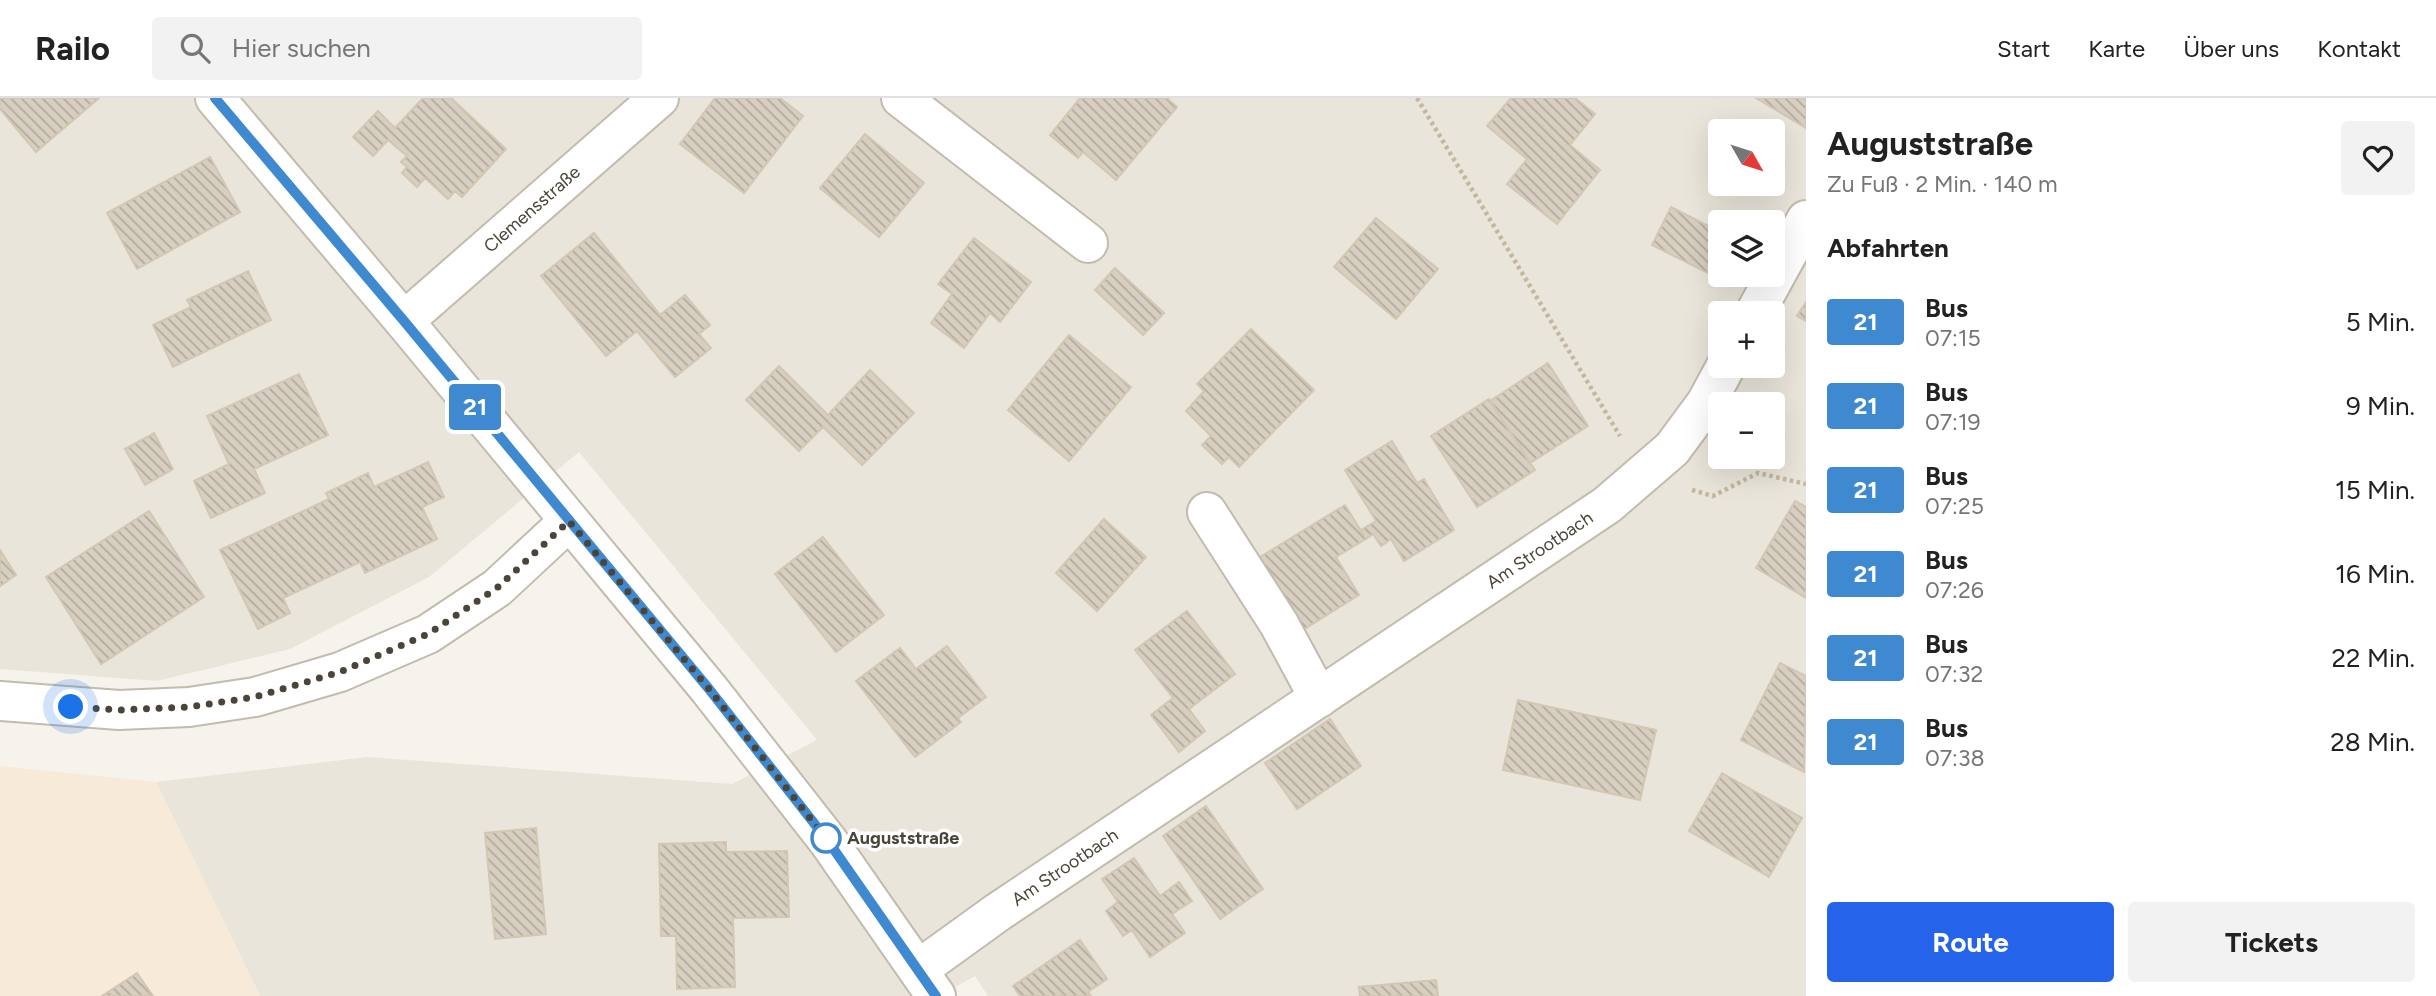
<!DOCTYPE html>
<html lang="de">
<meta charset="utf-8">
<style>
body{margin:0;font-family:Figtree,sans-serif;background:#f2f2f2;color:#222;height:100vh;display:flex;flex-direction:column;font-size:26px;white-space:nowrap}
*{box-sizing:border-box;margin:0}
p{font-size:23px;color:#767676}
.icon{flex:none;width:38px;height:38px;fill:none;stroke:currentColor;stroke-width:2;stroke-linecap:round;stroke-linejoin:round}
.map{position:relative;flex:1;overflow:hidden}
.details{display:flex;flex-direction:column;background:#fff;width:630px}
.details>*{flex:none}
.badge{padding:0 14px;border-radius:5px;font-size:24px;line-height:46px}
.needle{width:46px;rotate:129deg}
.controls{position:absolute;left:1708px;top:21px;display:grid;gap:14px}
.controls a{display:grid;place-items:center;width:77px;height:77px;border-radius:7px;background:#fff;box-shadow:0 7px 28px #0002;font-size:35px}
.you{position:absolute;width:35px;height:35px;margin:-18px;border:5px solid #fff;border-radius:50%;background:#1a73e8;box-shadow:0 0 0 10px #1a73e833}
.map>.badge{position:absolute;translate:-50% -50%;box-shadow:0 0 0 4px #fff}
h2{padding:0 21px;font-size:26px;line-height:63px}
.round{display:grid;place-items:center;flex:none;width:74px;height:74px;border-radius:7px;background:#f2f2f2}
.head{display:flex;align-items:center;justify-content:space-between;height:119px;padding:0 21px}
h1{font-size:33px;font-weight:700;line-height:52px}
.button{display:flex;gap:14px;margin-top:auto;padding:14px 21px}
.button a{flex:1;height:80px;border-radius:7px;background:#2563eb;color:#fff;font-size:28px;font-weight:700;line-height:80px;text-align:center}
.button a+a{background:#f2f2f2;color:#222}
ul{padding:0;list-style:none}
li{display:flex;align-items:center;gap:21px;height:84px;padding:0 21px}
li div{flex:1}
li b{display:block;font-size:26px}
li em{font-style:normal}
li .badge{min-width:77px;font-weight:700;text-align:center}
header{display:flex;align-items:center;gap:42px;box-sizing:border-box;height:98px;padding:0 35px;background:#fff;border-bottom:2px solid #e0e0e0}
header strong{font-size:33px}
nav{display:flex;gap:38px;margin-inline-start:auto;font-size:24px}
.search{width:490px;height:63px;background:#f2f2f2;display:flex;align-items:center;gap:18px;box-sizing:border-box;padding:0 24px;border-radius:7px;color:#767676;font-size:26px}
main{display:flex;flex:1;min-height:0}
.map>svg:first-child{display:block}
</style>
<header>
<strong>Railo</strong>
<div class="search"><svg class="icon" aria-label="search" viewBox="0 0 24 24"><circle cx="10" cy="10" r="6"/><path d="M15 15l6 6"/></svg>Hier suchen</div>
<nav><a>Start</a><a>Karte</a><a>Über uns</a><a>Kontakt</a></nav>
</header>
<main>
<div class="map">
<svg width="1806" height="898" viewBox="0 0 1806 898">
<defs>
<pattern id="building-back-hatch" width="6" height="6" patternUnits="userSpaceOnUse" patternTransform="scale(1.75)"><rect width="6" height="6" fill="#d8cfc1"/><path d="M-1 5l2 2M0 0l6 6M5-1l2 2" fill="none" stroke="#b1aa9e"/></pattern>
</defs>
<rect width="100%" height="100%" fill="#f6f3ec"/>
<!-- residential -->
<path fill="#eae5da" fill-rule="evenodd" d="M0,0H1806V898H988L975,878L939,898H260L156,684L367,659L732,686L817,642L579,354L429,479L290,551L157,583L0,571ZM1720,33H1773V86H1720ZM1720,124H1773V177H1720ZM1720,215H1773V268H1720ZM1720,306H1773V359H1720Z"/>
<!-- commercial -->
<path fill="#f7ead8" d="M0,668L156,684L260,898H0Z"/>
<!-- building -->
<path fill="url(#building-back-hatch)" stroke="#d3c7b4" stroke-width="2" d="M0,0H99L36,54L0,11Z
M423,0H451L506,51L462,99L455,93L448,101L425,80L417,89L402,75L407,69L401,64L407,58L388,42L373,58L353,39L378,13L395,30Z
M715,0H780L803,18L744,95L680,46Z
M1080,0H1167L1177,9L1116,82L1083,54L1078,60L1050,37Z
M1511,0H1575L1595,16L1570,47L1600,72L1557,126L1507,86L1527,61L1487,28Z
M1756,0H1806V30Z
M865,36L924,85L879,139L820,90Z
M210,59L240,114L137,171L107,115Z
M1671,109L1720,134V177H1735L1730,186L1652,147Z
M1376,120L1438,171L1396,221L1334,169Z
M594,135L660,217L685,197L710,227L699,236L711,250L675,279L637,233L606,258L541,178Z
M974,140L1031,184L1000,224L990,215L964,250L931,225L952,196L938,186Z
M1115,170L1164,215L1143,237L1095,192Z
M248,173L271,222L173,269L153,227L191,209L187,202Z
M1806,204V223L1797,218Z
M1251,231L1314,292L1239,369L1229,359L1222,366L1202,347L1211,338L1186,313L1204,293L1197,286Z
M1069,237L1131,289L1069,363L1008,312Z
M1548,265L1588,328L1530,365L1490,303Z
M779,268L828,317L870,272L914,315L862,367L823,329L799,353L746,302Z
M299,276L328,337L254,371L265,395L211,420L194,383L229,366L207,318Z
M1489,301L1535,372L1477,409L1431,338Z
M154,335L173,371L145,387L125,351Z
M1392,343L1417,385L1424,381L1454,432L1404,463L1391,441L1381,448L1373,436L1366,441L1361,432L1376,423L1345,372Z
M428,364L444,399L422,409L437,441L365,475L360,464L283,500L290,515L258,531L220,452L329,401L326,395L368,375L374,389Z
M1795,403L1806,409V500L1756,470Z
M1345,407L1366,441L1336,459L1359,497L1301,533L1257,461Z
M149,413L204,499L101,566L46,479Z
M1104,421L1146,459L1097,513L1056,475Z
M823,439L884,517L836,554L775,476Z
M0,452L16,477L0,488Z
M1187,513L1235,576L1189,611L1205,633L1179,654L1151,617L1173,600L1135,552Z
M947,548L986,599L958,620L961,624L915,659L856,583L900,550L916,571Z
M1780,565L1806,578L1804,674L1741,642Z
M1518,602L1656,632L1640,702L1503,672Z
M1330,621L1361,668L1297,711L1265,665Z
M1722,675L1802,720L1769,779L1689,733Z
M1206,708L1263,791L1220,821L1163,738Z
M536,730L546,836L495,841L485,735Z
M726,744V754L787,753L789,819L733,820L735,889L677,891L676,838H661L659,746Z
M1134,760L1160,798L1179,784L1192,803L1172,816L1185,835L1150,859L1132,832L1123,838L1106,813L1118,804L1102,781Z
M1080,842L1107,881L1088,894L1091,898H1020L1013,888Z
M137,875L153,898H102Z
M1436,882L1438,898H1360L1359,889Z"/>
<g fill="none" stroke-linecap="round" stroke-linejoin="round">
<defs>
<g id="minor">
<path d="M215,0L404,223L709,591L828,743L936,898"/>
<path d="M901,0L1088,145"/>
<path d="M1755,215L1806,122"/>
<path id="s1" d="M404,223L659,0"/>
<path d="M1207,414L1279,526L1319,600"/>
<path d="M0,603L119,612L189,609L255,599L340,574L428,536L497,490L569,423"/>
<path id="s2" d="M919,871L998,814L1607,407L1672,351L1706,305L1726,268"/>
</g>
</defs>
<!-- minor casing -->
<use href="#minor" stroke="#c2bbae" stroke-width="42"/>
<!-- path -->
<path stroke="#c4b79f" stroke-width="4.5" stroke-dasharray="3.5 3.5" stroke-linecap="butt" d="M1417,0L1620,338
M1692,392L1713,398L1758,375L1806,386"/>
<!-- minor -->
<use href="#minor" stroke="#fff" stroke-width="38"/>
</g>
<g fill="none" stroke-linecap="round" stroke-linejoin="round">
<defs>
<path id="line" d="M215,0L404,223L709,591L828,743L936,898"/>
</defs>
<!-- line casing -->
<use href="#line" stroke="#fff" stroke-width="16"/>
<!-- line -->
<use href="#line" stroke="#3f89d0" stroke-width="10"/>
<!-- walk -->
<path stroke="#4b4439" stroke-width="7" stroke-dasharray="0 12.6" d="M71,609L119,612L189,609L255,599L340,574L428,536L497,490L569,423L709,591L828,743L826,740"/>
</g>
<!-- markers -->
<circle fill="#fff" stroke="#3f89d0" stroke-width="3.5" cx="826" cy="740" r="14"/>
<g text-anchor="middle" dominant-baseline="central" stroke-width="7" stroke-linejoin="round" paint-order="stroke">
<!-- street labels -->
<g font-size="18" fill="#4b4439" stroke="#fff">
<text stroke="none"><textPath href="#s1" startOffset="170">Clemensstraße</textPath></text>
<text stroke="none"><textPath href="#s2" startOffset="749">Am Strootbach</textPath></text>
<text stroke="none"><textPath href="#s2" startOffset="178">Am Strootbach</textPath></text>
</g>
<!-- stop labels -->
<g font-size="18" font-weight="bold" fill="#4b4439" stroke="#fff" text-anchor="start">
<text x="847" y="740">Auguststraße</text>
</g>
</g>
</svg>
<div class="controls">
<a><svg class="needle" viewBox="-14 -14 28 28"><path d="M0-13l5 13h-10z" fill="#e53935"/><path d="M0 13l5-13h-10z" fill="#767676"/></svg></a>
<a><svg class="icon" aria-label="layers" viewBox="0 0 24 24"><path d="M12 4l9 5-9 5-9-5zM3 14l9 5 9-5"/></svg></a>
<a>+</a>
<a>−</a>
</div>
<div class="you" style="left:71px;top:609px"></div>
<b class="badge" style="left:475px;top:309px;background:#3f89d0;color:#fff">21</b>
</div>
<section class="details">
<div class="head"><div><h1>Auguststraße</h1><p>Zu Fuß · 2 Min. · 140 m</p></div><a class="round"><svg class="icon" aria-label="heart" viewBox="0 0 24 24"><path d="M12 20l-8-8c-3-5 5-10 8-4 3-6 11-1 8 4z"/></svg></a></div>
<h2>Abfahrten</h2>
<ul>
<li><span class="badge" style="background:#3f89d0;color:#fff">21</span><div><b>Bus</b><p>07:15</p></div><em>5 Min.</em></li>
<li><span class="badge" style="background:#3f89d0;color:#fff">21</span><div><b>Bus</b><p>07:19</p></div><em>9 Min.</em></li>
<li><span class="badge" style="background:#3f89d0;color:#fff">21</span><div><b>Bus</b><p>07:25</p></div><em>15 Min.</em></li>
<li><span class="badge" style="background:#3f89d0;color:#fff">21</span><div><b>Bus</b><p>07:26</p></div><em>16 Min.</em></li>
<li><span class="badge" style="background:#3f89d0;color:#fff">21</span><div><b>Bus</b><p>07:32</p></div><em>22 Min.</em></li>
<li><span class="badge" style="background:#3f89d0;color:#fff">21</span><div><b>Bus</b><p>07:38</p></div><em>28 Min.</em></li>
</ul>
<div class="button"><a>Route</a><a>Tickets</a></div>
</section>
</main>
